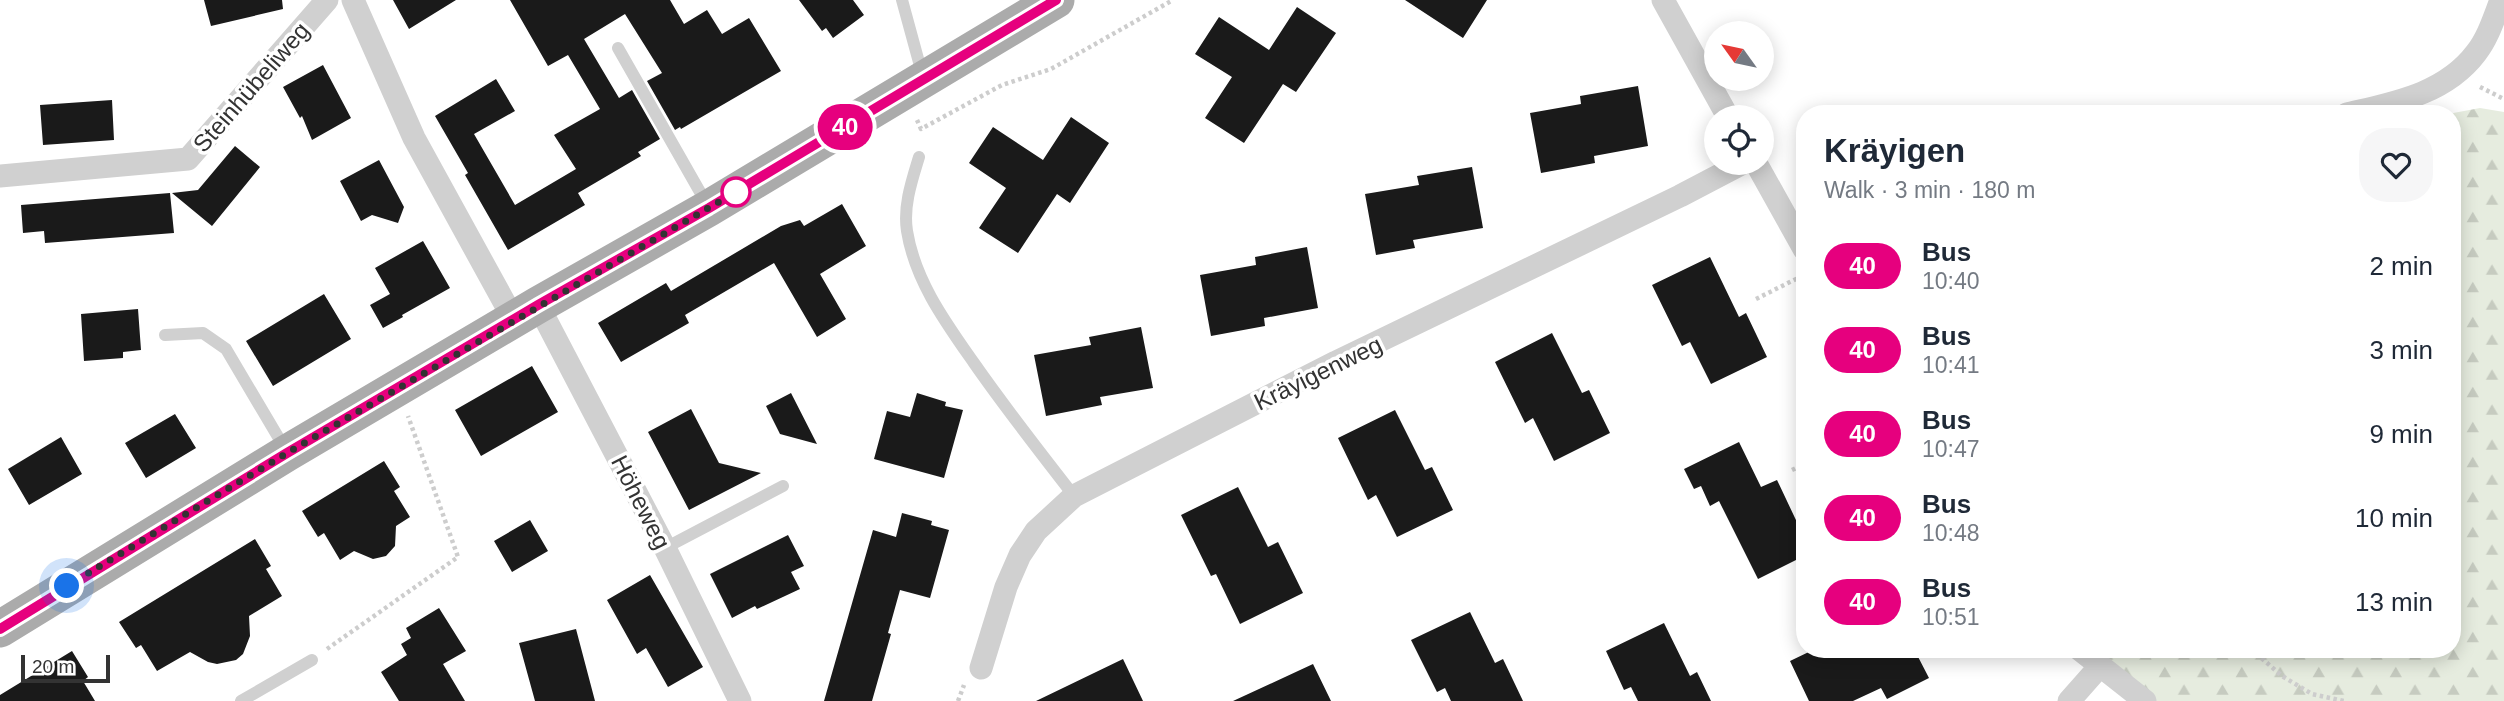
<!DOCTYPE html>
<meta charset="utf-8">
<style>
body{margin:0;font-family:Arial,sans-serif;background:#f6f6f7;color:#1f2937;height:100vh;display:flex;flex-direction:column;font-size:26px;white-space:nowrap}
*{box-sizing:border-box;margin:0}
p{font-size:23px;color:#747a83}
.icon{flex:none;width:38px;height:38px;fill:none;stroke:currentColor;stroke-width:2;stroke-linecap:round;stroke-linejoin:round}
.map{position:relative;flex:1;overflow:hidden}
.details{position:absolute;left:1796px;top:105px;width:665px;height:553px;display:flex;flex-direction:column;background:#fff;border-radius:28px;box-shadow:0 4px 18px #0003}
.details>*{flex:none}
.badge{padding:0 14px;border-radius:23px;font-size:24px;line-height:46px}
.needle{width:46px;rotate:303deg}
.controls{position:absolute;left:1704px;top:21px;display:grid;gap:14px}
.controls a{display:grid;place-items:center;width:70px;height:70px;border-radius:50%;background:#fff;box-shadow:0 4px 18px #0003;font-size:35px}
.scale{position:absolute;left:21px;bottom:18px;width:89px;box-sizing:border-box;padding-left:7px;border:4px solid #333;border-top:0;font-size:19px;line-height:24px;white-space:nowrap;color:#333;-webkit-text-stroke:5px #fff;paint-order:stroke}
.you{position:absolute;width:35px;height:35px;margin:-18px;border:5px solid #fff;border-radius:50%;background:#1a73e8;box-shadow:0 0 0 10px #1a73e833}
.map>.badge{position:absolute;translate:-50% -50%;box-shadow:0 0 0 4px #fff}
.round{display:grid;place-items:center;flex:none;width:74px;height:74px;border-radius:28px;background:#f6f6f7}
.overview{display:flex;align-items:center;justify-content:space-between;height:119px;padding:0 28px}
h1{font-size:33px;font-weight:700;line-height:52px}
ul{padding:0;list-style:none}
li{display:flex;align-items:center;gap:21px;height:84px;padding:0 28px}
li div{flex:1}
li b{display:block;font-size:26px}
li em{font-style:normal}
li .badge{min-width:77px;font-weight:700;text-align:center}
.map>svg:first-child{display:block}
</style>
<div class="map">
<svg width="2504" height="701" viewBox="0 0 2504 701">
<defs>
<pattern id="forest-firs" width="22" height="20" patternUnits="userSpaceOnUse" patternTransform="scale(1.75)"><rect width="22" height="20" fill="#e6ecdf"/><path d="M5 1l3.5 6h-7zM16 11l3.5 6h-7z" fill="#c6cbc0"/></pattern>
</defs>
<rect width="100%" height="100%" fill="#fff"/>
<!-- forest -->
<path fill="url(#forest-firs)" d="M2480,108L2504,112V701H2155L2089,649H2452V114H2448Z"/>
<!-- building -->
<path fill="#1a1a1a" d="M204,0H282L283,9L211,26Z
M393,0H456L409,29Z
M510,0H670L684,24L707,10L722,34L749,18L781,71L681,129L680,127L675,130L647,81L662,73L625,14L584,39L619,98L632,90L660,139L638,152L641,156L578,193L585,205L508,250L465,175L468,173L435,116L496,79L515,111L474,134L515,205L576,169L554,135L600,109L568,55L548,66Z
M799,0H853L864,15L833,38L826,28L822,31Z
M1405,0H1487L1463,38Z
M1297,7L1336,33L1296,92L1283,84L1244,143L1205,118L1232,77L1195,54L1219,17L1269,50Z
M323,65L351,118L312,140L302,116L300,118L283,87Z
M1638,86L1648,146L1594,156L1595,163L1541,173L1530,113L1581,104L1580,96Z
M112,100L114,140L43,145L40,105Z
M1071,117L1109,143L1070,203L1057,194L1018,253L979,228L1006,188L969,163L993,127L1043,160Z
M235,146L260,167L212,226L172,193L198,190Z
M379,160L404,207L398,223L372,215L361,221L340,181Z
M1472,167L1483,228L1413,240L1415,248L1376,255L1365,194L1419,185L1417,176Z
M170,193L174,233L45,243L44,231L23,233L21,205Z
M842,204L866,246L820,274L846,319L817,337L774,263L685,315L689,323L621,362L598,323L666,283L671,291L781,226L800,220L804,226Z
M423,241L450,288L402,315L403,317L383,328L370,305L390,294L375,268Z
M1307,247L1318,308L1264,318L1265,326L1211,336L1200,275L1256,265L1255,257Z
M1710,257L1739,317L1746,313L1767,357L1711,384L1690,342L1682,346L1652,285Z
M324,294L351,339L273,386L246,341Z
M138,309L141,350L123,352V358L84,361L81,314Z
M1141,327L1153,388L1100,397L1102,405L1046,416L1034,355L1091,345L1089,337Z
M1552,333L1582,393L1589,390L1610,433L1554,461L1533,418L1525,423L1495,362Z
M532,366L558,412L481,456L455,410Z
M791,393L817,444L780,434L766,406Z
M917,393L946,402L945,406L963,410L944,478L874,459L887,411L910,417Z
M691,409L719,463L761,473L689,510L648,432Z
M1395,410L1425,470L1432,467L1453,510L1397,537L1376,495L1368,500L1338,438Z
M175,414L196,448L146,478L125,443Z
M61,437L82,474L29,505L8,469Z
M1739,442L1761,487L1777,480L1804,537V556L1758,579L1719,501L1710,506L1701,486L1694,489L1684,469Z
M384,461L400,487L394,491L410,517L396,526L395,546L386,556L373,559L354,551L340,560L324,533L318,537L302,511Z
M1238,487L1268,547L1278,542L1303,593L1240,624L1216,574L1211,576L1181,515Z
M902,513L932,521L931,525L949,530L930,598L900,590L888,633L891,634L872,701H824L873,530L896,537Z
M530,520L548,551L512,572L494,541Z
M788,535L804,566L791,572L800,589L757,609L755,606L732,618L710,574Z
M255,539L271,566L266,569L282,596L249,616L250,636L243,654L236,660L217,664L208,662L190,652L157,671L141,645L136,648L119,622Z
M650,575L703,667L668,687L646,648L637,654L607,600Z
M439,608L466,651L443,664L465,701H399L381,672L407,655L401,644L411,638L406,628Z
M1470,612L1495,663L1503,659L1523,701H1451L1445,688L1437,692L1411,640Z
M1664,623L1690,676L1697,672L1711,701H1638L1631,687L1624,690L1606,651Z
M576,629L595,701H535L519,643Z
M1815,649H1914L1929,678L1887,699L1881,688L1853,701H1809L1790,661Z
M72,651L88,677L83,681L95,701H0V695Z
M1123,659L1143,701H1036Z
M1313,664L1331,701H1233Z"/>
<g fill="none" stroke-linecap="round" stroke-linejoin="round">
<!-- path -->
<path stroke="#cdcdcd" stroke-width="4.5" stroke-dasharray="3.5 3.5" stroke-linecap="butt" d="M2480,87L2504,99
M917,120L921,129L1002,85L1051,69L1173,0
M1756,299L1802,276
M1792,470L1804,464
M327,649L458,557L408,416
M2251,649L2282,676L2312,694L2344,701
M958,701L964,685"/>
<!-- service -->
<path stroke="#d0d0d0" stroke-width="12" d="M902,0L923,77
M618,48L708,206
M919,157C912,180 903,206 907,231C915,281 946,323 974,363C1006,409 1040,452 1074,496
M165,335L203,333L226,349L287,452
M665,548L783,486
M241,701L312,660"/>
<!-- minor -->
<path stroke="#d0d0d0" stroke-width="23" d="M353,0L414,138L514,320
M1663,0L1728,117
M2347,114C2394,103 2445,94 2476,53C2488,38 2494,18 2501,0
M1756,163L1804,249
M0,176L188,159L327,0
M538,305L665,548L740,701
M2079,649L2145,701
M981,668L1006,587L1020,555L1036,531L1074,496L1336,362L1680,196L1743,163
M2069,701L2100,666"/>
<!-- primary -->
<path stroke="#ababab" stroke-width="37" d="M0,629L287,453L538,305L709,208L1056,0"/>
</g>
<g fill="none" stroke-linecap="round" stroke-linejoin="round">
<defs>
<path id="line" d="M0,629L287,453L538,305L709,208L1056,0"/>
</defs>
<!-- line casing -->
<use href="#line" stroke="#fff" stroke-width="16"/>
<!-- line -->
<use href="#line" stroke="#e6007e" stroke-width="10"/>
<!-- walk -->
<path stroke="#333" stroke-width="7" stroke-dasharray="0 12.6" d="M67,586L287,453L736,192"/>
</g>
<!-- markers -->
<circle fill="#fff" stroke="#e6007e" stroke-width="3.5" cx="736" cy="192" r="14"/>
<g text-anchor="middle" dominant-baseline="central" stroke-width="7" stroke-linejoin="round" paint-order="stroke">
<!-- street labels -->
<g font-size="24" fill="#333" stroke="#fff">
<text transform="translate(251 87) rotate(-49)">Steinhübeliweg</text>
<text transform="translate(1318 373) rotate(-26)">Kräyigenweg</text>
<text transform="translate(641 502) rotate(63)">Höheweg</text>
</g>
</g>
</svg>
<div class="controls">
<a><svg class="needle" viewBox="-14 -14 28 28"><path d="M0-13l5 13h-10z" fill="#e53935"/><path d="M0 13l5-13h-10z" fill="#747a83"/></svg></a>
<a><svg class="icon" aria-label="locate" viewBox="0 0 24 24"><circle cx="12" cy="12" r="6"/><path d="M12 2v4M12 18v4M2 12h4M18 12h4"/></svg></a>
</div>
<div class="scale">20 m</div>
<div class="you" style="left:67px;top:586px"></div>
<b class="badge" style="left:845px;top:127px;background:#e6007e;color:#fff">40</b>
<section class="details">
<div class="overview"><div><h1>Kräyigen</h1><p>Walk · 3 min · 180 m</p></div><a class="round"><svg class="icon" aria-label="heart" viewBox="0 0 24 24"><path d="M12 20l-8-8c-3-5 5-10 8-4 3-6 11-1 8 4z"/></svg></a></div>
<ul>
<li><span class="badge" style="background:#e6007e;color:#fff">40</span><div><b>Bus</b><p>10:40</p></div><em>2 min</em></li>
<li><span class="badge" style="background:#e6007e;color:#fff">40</span><div><b>Bus</b><p>10:41</p></div><em>3 min</em></li>
<li><span class="badge" style="background:#e6007e;color:#fff">40</span><div><b>Bus</b><p>10:47</p></div><em>9 min</em></li>
<li><span class="badge" style="background:#e6007e;color:#fff">40</span><div><b>Bus</b><p>10:48</p></div><em>10 min</em></li>
<li><span class="badge" style="background:#e6007e;color:#fff">40</span><div><b>Bus</b><p>10:51</p></div><em>13 min</em></li>
</ul>
</section>
</div>
